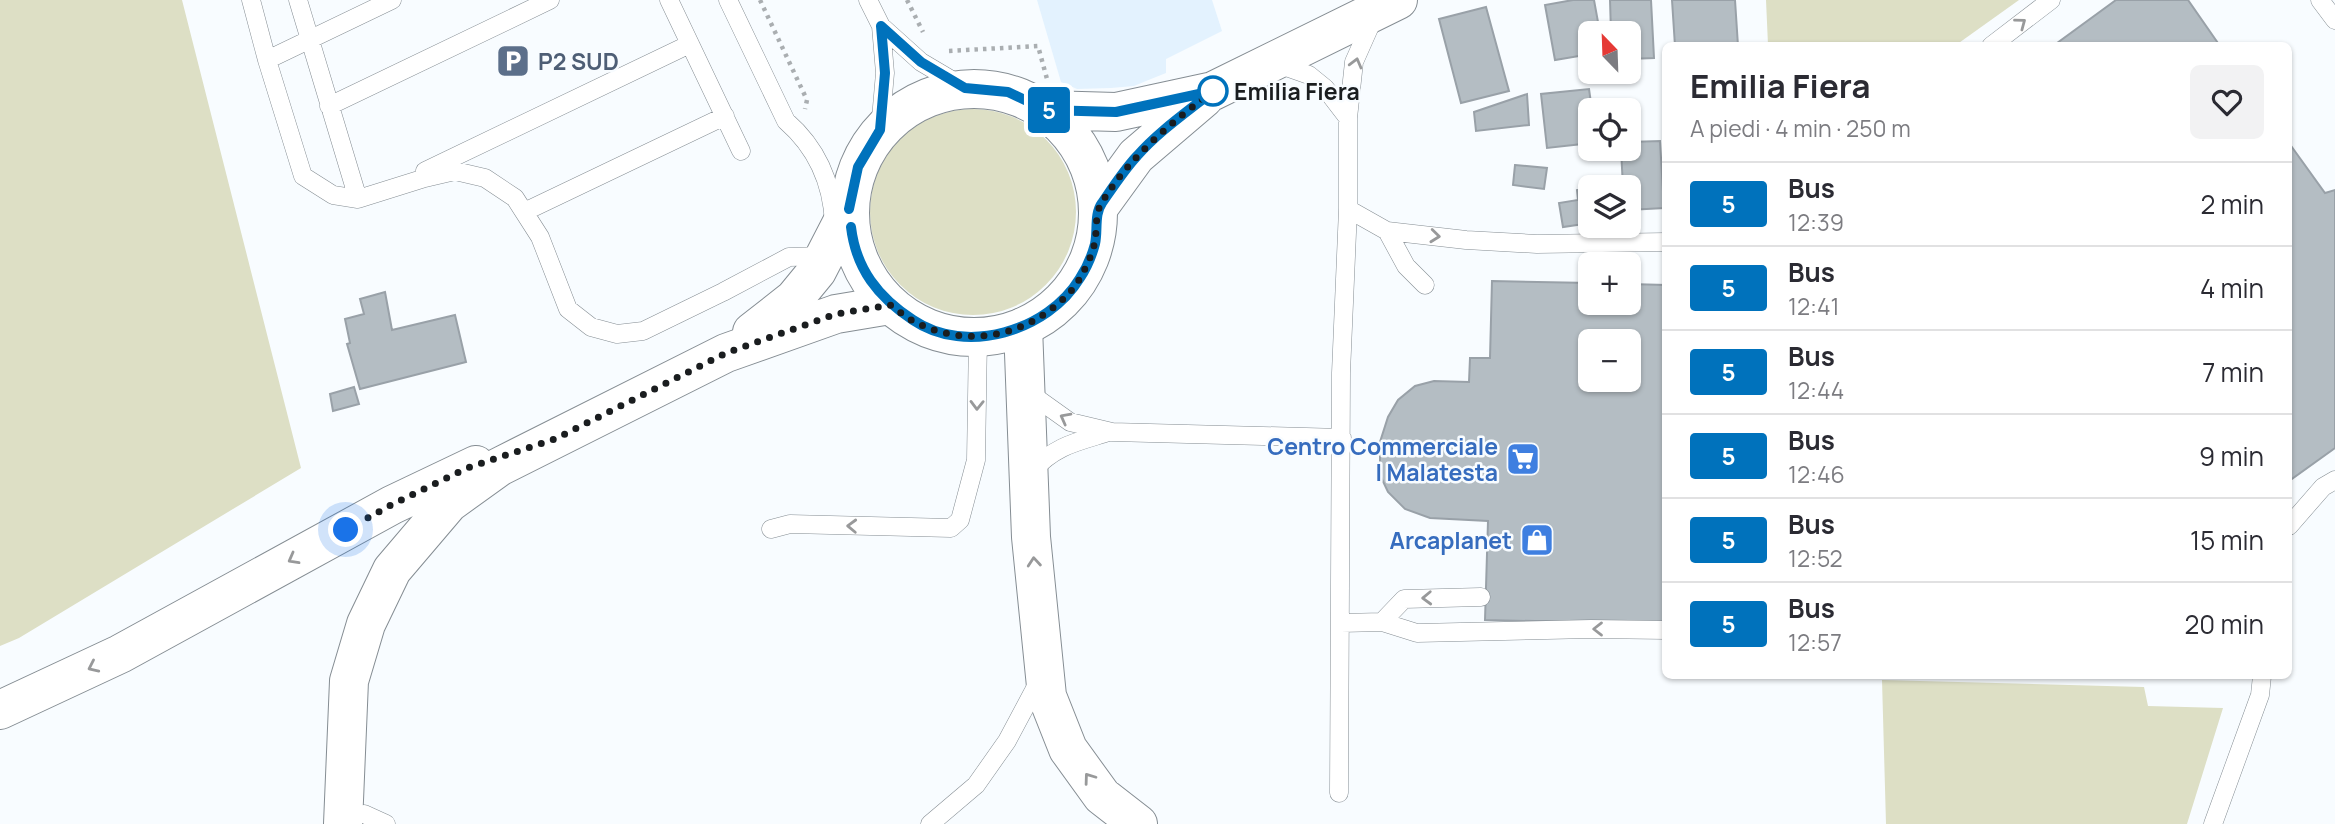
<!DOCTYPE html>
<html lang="it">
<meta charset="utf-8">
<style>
body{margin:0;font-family:Manrope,sans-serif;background:#f2f2f3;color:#2b2b33;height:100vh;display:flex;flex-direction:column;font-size:26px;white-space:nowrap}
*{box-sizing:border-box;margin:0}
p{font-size:23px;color:#7c7c81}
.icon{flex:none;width:38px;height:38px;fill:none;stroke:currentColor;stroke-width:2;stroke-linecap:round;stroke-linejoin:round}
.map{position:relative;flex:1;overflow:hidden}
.side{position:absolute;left:1662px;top:42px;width:630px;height:637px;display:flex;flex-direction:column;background:#fff;border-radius:10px;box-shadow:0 2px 5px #0004}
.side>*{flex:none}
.badge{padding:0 14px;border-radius:5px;font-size:24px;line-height:46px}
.needle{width:46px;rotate:337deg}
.fabs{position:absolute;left:1578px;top:21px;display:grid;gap:14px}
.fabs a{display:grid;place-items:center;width:63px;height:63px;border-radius:10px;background:#fff;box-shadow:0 2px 5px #0004;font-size:35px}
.you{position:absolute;width:35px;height:35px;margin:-18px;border:5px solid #fff;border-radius:50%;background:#1a73e8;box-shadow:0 0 0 10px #1a73e833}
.map>.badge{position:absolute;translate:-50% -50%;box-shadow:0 0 0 4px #fff}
.round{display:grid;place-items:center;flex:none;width:74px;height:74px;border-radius:10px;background:#f2f2f3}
.headline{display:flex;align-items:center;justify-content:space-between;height:119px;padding:0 28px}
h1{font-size:33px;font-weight:700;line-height:52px}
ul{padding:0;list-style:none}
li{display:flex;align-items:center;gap:21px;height:84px;padding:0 28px;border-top:2px solid #e1e1e2}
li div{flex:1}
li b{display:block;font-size:26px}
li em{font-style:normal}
li .badge{min-width:77px;font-weight:700;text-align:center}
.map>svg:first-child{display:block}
</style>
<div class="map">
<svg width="2335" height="824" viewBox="0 0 2335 824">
<rect width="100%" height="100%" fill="#f8fcff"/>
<!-- built -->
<path fill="#e3f2fe" d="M1037,0H1212L1222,31L1166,59V73L1146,81L1134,86L1111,88L1077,89L1061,82Z"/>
<!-- green -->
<path fill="#dddfc5" d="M0,0H182L301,468L19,638L0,646Z
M1766,0H2019L1956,45H1768Z
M870 212a103 103 0 1 1 206 0a103 103 0 1 1-206 0Z
M1882,680L2144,687L2148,706L2223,708L2187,824H1886Z"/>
<!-- building -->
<path fill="#b4bdc3" stroke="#99a1a8" stroke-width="2" fill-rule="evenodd" d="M1573,0H1594L1600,33H1591V54L1555,60L1545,5Z
M1610,0H1651L1654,58L1629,59V33H1611Z
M1672,0H1735L1738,46H1675Z
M2116,0H2188L2220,46H2053Z
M1486,7L1509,91L1461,103L1439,19Z
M1589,89L1592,110L1591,143L1547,148L1541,94Z
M1527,94L1529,125L1476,131L1474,112Z
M1660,141L1664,208L1629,210V187H1623L1621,149H1629V142Z
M2289,143L2325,193L2335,190V448L2289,481Z
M1515,165L1547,168L1544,189L1513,185Z
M1591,188V223L1563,227L1559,203L1578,200L1577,190Z
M1492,281L1591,283V303H1629V284L1666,285V624L1485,620L1488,521L1430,518L1405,509L1388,492L1380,475V442L1388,417L1398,400L1415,386L1434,381L1469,382L1470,358H1490ZM1591,341H1629V380H1591Z
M385,292L392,330L455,315L466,362L360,389L347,344L350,343L345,319L364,314L360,299Z
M354,387L359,404L333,411L330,394Z"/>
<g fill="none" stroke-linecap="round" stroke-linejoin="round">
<defs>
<path id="service" d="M251,0L267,60
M298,0L358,199
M392,0L267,60L303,176L333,195L358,199L425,178L455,171L485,178L515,198L540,237L568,309L591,327L617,334L643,331L723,292L789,257L825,256
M669,0L741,151
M728,0L786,121C817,148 832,182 834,223
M868,0L881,26L885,73L880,130
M2320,0L2335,20
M881,26L921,62L965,88
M1991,46L2051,0
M1275,63L1309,75L1325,88L1348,118
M329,106L550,0
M425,171L690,44
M1348,209L1387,231L1466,240L1537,244L1666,242
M524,212L725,116
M1387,231L1406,266L1425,285
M1028,392L1070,422L1112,432L1342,438
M1032,471C1056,445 1077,442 1109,432
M2289,526L2323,487L2335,480
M771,529L790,524L951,528L960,520L976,460L978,337
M1382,622L1404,599L1481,597
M1341,623L1382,622L1417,633L1591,629L1666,630
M1339,793L1341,373L1348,209V118L1354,62L1374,17
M364,814L386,824
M930,824L976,785L1007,741L1039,681
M2213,824L2260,695L2262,676"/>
<path id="secondary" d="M850 213a124 124 0 1 1 248 0a124 124 0 1 1-248 0Z
M1046,110L1116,112L1213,91L1398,0
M1099,207L1136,156L1204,98"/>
<path id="primary" d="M1023,327L1031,537L1047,696L1068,749L1102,796L1138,824
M752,332L794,299L817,271L849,209
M0,710L120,654L392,505L476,465
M343,824L349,681L366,624L392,570L449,503L499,467L726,353L836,314L890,305"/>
</defs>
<!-- service casing -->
<use href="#service" stroke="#858d93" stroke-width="19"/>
<!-- secondary casing -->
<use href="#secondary" stroke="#858d93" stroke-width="40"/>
<!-- primary casing -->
<use href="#primary" stroke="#858d93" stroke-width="40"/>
<!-- path -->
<path stroke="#aaaeb1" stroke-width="4.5" stroke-dasharray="3.5 5" stroke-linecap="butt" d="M760,0L807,100L805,109
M907,0L923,32
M949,51L1038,46L1047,79"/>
<!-- service -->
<use href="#service" stroke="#fff" stroke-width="18"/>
<!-- secondary -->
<use href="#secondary" stroke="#fff" stroke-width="38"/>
<!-- primary -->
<use href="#primary" stroke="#fff" stroke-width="38"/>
</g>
<!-- one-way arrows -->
<defs><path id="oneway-chevron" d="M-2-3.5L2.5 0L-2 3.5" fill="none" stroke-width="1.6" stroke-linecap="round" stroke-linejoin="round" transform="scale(1.75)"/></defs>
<g stroke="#98999a">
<use href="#oneway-chevron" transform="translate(2021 23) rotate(-37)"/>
<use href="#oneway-chevron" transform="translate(1356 63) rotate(-75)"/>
<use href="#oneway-chevron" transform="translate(1435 236) rotate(6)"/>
<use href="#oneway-chevron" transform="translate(977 405) rotate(91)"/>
<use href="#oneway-chevron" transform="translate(1065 418) rotate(-152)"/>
<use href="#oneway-chevron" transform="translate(852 526) rotate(-178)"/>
<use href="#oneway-chevron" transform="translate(293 559) rotate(151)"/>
<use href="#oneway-chevron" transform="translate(1034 562) rotate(-95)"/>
<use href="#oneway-chevron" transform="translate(1427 598) rotate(178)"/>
<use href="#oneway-chevron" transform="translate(1598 629) rotate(-180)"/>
<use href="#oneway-chevron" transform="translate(93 667) rotate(155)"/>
<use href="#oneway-chevron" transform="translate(1089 778) rotate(-126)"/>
</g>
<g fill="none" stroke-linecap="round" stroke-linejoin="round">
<defs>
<path id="line" d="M849,209L858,167L880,130L885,73L881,26L921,62L965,88L1008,92L1046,110L1116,112L1213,91C1187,112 1159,131 1137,156C1124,170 1113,187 1102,203C1094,214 1098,231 1095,244C1092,255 1086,269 1080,278C1048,331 966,356 913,320C878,297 856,269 851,227"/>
</defs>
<!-- line casing -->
<use href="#line" stroke="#fff" stroke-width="16"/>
<!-- line -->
<use href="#line" stroke="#0072bc" stroke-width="10"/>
<!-- walk -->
<path stroke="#1a1d1f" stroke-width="7" stroke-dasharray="0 12.6" d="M346,530L391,505L467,468L555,439L726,353L836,314L890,305C899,311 908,319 917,323C958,343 1002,340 1040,317C1055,307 1073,293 1081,276C1087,266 1093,252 1095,241C1097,230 1095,214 1101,204C1128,158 1172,122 1213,91"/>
</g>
<!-- icons -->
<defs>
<symbol id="parking-square" viewBox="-11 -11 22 22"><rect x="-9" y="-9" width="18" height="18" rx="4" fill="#5c6f8a" stroke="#f8fcff"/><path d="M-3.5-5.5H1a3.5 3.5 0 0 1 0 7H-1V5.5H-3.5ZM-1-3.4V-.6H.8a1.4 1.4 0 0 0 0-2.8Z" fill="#fff"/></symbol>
<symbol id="supermarket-square" viewBox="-11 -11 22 22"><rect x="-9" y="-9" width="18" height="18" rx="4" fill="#3f7fe0" stroke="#f8fcff"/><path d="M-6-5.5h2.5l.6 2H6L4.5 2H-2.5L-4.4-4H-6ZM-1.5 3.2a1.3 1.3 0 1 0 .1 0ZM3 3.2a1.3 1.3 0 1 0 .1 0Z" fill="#fff"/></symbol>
<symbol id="shop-square" viewBox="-11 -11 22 22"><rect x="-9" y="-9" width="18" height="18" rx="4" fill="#3f7fe0" stroke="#f8fcff"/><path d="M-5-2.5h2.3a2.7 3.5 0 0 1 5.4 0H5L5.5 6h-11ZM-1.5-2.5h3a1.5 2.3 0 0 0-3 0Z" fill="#fff"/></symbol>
</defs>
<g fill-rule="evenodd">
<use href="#parking-square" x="494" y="42" width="38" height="38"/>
<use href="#supermarket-square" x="1504" y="440" width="38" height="38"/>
<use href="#shop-square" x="1518" y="521" width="38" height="38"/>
</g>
<!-- markers -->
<circle fill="#fff" stroke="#0072bc" stroke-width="3.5" cx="1213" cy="91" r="14"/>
<g text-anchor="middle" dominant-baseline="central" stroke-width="5" stroke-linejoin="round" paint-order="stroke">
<!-- service labels -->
<g font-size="23" font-weight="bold" fill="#4e5e75" stroke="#f8fcff" text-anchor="start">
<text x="538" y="61">P2 SUD</text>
</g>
<!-- stop labels -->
<g font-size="23" font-weight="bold" fill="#1a1d1f" stroke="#f8fcff" text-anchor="start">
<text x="1234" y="91">Emilia Fiera</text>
</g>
<!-- shop labels -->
<g font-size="23" font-weight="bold" fill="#366cbe" stroke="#f8fcff" text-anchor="end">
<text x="1498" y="446">Centro Commerciale<tspan x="1498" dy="26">I Malatesta</tspan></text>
<text x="1512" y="540">Arcaplanet</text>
</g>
</g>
</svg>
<div class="fabs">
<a><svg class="needle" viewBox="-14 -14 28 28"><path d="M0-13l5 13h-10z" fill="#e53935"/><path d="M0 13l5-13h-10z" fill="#7c7c81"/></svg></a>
<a><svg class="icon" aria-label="locate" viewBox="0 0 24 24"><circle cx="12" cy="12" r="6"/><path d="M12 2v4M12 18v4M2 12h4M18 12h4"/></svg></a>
<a><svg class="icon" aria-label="layers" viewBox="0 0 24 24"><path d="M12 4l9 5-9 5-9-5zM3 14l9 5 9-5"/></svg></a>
<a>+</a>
<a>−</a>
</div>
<div class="you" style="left:346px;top:530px"></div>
<b class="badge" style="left:1049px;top:110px;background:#0072bc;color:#fff">5</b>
<section class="side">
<div class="headline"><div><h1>Emilia Fiera</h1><p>A piedi · 4 min · 250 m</p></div><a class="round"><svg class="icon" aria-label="heart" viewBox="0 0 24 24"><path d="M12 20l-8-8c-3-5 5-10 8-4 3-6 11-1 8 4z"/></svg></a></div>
<ul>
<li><span class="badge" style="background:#0072bc;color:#fff">5</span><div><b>Bus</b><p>12:39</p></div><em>2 min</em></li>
<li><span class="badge" style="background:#0072bc;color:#fff">5</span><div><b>Bus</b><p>12:41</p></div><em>4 min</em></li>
<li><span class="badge" style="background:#0072bc;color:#fff">5</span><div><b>Bus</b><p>12:44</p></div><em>7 min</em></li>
<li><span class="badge" style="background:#0072bc;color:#fff">5</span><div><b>Bus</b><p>12:46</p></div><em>9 min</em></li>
<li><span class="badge" style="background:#0072bc;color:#fff">5</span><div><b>Bus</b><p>12:52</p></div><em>15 min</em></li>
<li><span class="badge" style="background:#0072bc;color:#fff">5</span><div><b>Bus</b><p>12:57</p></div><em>20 min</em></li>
</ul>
</section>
</div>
